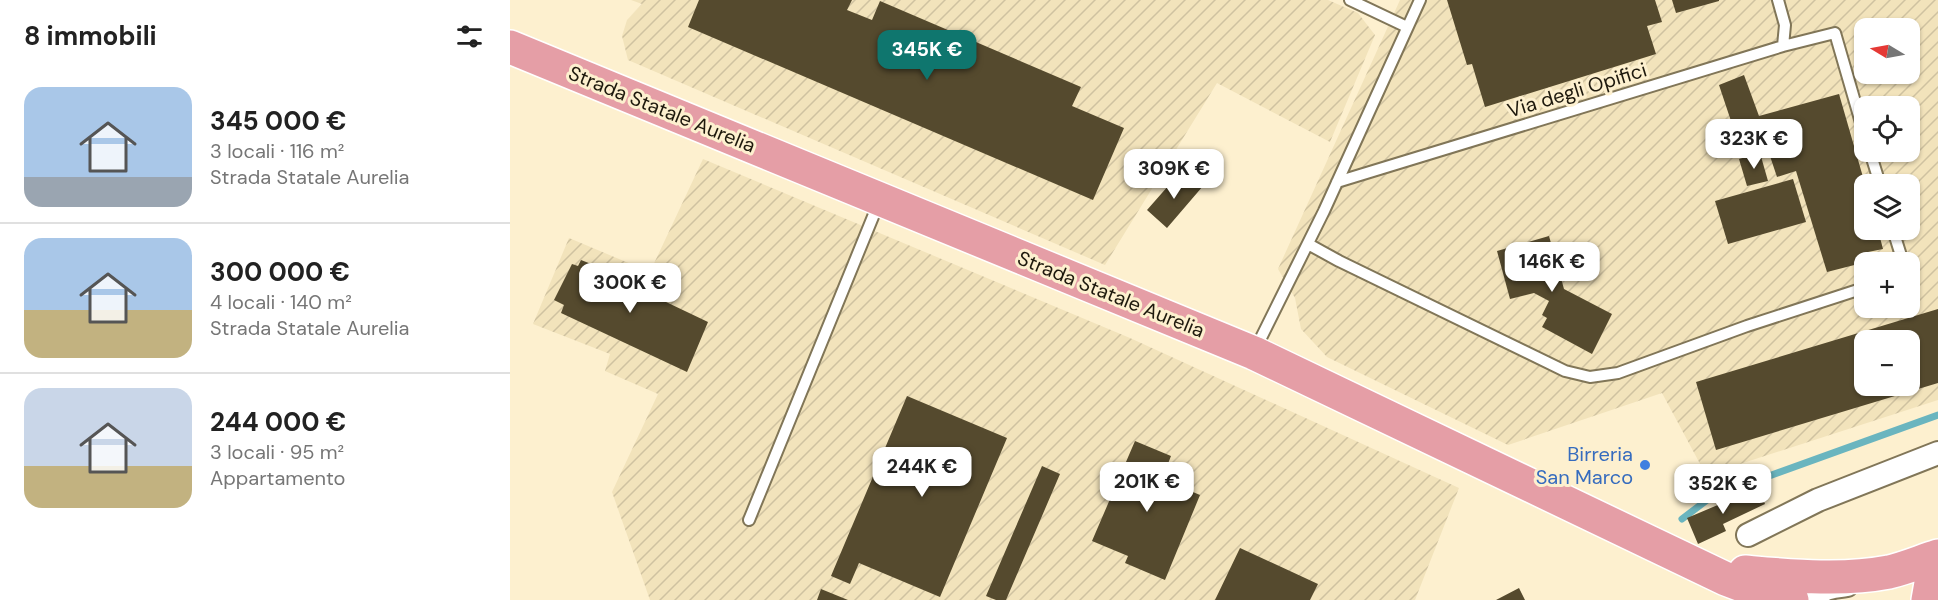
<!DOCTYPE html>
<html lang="it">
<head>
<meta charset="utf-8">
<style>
  body { margin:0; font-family:"DM Sans",sans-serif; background:#f2f2f2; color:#222; height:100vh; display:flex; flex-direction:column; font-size:22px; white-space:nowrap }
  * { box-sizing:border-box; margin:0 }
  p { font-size:20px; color:#767676 }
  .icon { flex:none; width:33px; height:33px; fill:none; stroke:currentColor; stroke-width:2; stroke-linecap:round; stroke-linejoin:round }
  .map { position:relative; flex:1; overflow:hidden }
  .panel { display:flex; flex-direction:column; background:#fff; width:510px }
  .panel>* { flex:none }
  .needle { width:39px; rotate:280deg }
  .fabs { position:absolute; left:1344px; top:18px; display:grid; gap:12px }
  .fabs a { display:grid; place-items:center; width:66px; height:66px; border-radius:12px; background:#fff; box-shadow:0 2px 4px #0004; font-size:30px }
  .price { position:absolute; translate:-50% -51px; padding:0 14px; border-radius:12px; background:#fff; color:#222; font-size:20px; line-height:39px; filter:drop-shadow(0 2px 3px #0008) }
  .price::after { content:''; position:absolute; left:50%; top:36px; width:18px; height:14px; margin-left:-9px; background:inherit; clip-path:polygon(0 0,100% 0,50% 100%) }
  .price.on { background:#0f766e; color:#fff }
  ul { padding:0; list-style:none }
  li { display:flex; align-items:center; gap:18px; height:150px; padding:0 24px }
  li+li { border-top:2px solid #e0e0e0 }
  li span { display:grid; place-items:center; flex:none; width:168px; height:120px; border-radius:18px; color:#555 }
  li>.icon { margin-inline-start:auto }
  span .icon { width:72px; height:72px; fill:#fffc; stroke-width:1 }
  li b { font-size:26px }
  h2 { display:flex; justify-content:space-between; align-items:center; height:72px; padding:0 24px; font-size:26px }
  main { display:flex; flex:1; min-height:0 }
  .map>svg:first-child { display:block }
  .industrial { fill:url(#industrial-furrows); fill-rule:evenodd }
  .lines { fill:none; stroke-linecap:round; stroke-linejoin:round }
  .stream { stroke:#6ab5bf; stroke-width:7 }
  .building { fill:#554a2e; fill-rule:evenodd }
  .service-casing { stroke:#817658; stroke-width:14 }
  .minor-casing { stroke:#817658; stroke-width:26 }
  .primary-casing { stroke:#fff; stroke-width:36 }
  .service { stroke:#fff; stroke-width:10 }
  .minor { stroke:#fff; stroke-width:22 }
  .primary { stroke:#e59ea6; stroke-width:33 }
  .shop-dot { fill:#3f7fe0; stroke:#fdf0cf; stroke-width:2 }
  .labels { text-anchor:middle; stroke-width:6; stroke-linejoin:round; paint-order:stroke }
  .street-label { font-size:20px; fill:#1e190d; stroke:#fdf0cf }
  .shop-label { font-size:20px; fill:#366cbe; stroke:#fdf0cf; text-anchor:end }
</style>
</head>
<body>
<main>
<section class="panel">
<h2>8 immobili<svg class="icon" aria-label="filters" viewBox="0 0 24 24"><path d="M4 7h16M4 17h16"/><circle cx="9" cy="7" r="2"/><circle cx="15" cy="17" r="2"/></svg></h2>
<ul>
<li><span style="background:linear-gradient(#a9c7e8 75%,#9aa5b1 0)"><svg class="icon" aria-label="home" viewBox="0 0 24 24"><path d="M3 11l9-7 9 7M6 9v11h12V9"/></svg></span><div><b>345 000 €</b><p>3 locali · 116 m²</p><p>Strada Statale Aurelia</p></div></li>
<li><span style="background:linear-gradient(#a9c7e8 60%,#c2b280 0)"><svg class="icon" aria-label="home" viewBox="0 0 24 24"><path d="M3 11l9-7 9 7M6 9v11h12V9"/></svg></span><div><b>300 000 €</b><p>4 locali · 140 m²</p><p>Strada Statale Aurelia</p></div></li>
<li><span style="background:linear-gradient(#c9d6e8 65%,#c2b280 0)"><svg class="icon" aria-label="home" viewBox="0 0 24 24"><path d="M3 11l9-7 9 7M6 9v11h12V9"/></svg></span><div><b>244 000 €</b><p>3 locali · 95 m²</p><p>Appartamento</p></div></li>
</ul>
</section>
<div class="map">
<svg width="1428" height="600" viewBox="0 0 1428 600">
  <defs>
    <pattern id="industrial-furrows" width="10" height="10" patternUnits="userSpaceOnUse" patternTransform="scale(1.5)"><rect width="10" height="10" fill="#f2e3bb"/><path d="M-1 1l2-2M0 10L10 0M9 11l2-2" fill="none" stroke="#cfc2a0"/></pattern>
  </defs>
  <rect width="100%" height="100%" fill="#fdf0cf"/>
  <path class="industrial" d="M 121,0 L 818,0 L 848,13 L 865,35 L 820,142 L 707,83 L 595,265 L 118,60 L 112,36 L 117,20 L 132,4 Z
    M 890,0 L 1428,0 L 1428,400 L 1196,475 L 1152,393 L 998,445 L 817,357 L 791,329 L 785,298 L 768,269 ZM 1354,28 L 1400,28 L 1400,74 L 1354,74 ZM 1354,106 L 1400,106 L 1400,152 L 1354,152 ZM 1354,184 L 1400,184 L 1400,230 L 1354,230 ZM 1354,262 L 1400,262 L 1400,308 L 1354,308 ZM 1354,340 L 1400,340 L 1400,386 L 1354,386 Z
    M 193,159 L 620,338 L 949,488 L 905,600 L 140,600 L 102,492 L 148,394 L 95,371 L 100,354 L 23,324 L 59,238 L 140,272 Z"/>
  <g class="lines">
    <path class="stream" d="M 1172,519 L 1201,497 L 1428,415"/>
  </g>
  <path class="building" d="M 189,0 L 342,0 L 337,10 L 362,20 L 370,1 L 571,87 L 562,106 L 614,128 L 583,200 L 178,27 Z
    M 937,0 L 1145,0 L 1152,22 L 1137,26 L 1146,54 L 975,107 L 962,64 L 957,65 Z
    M 1162,0 L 1209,0 L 1209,1 L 1166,13 Z
    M 1234,75 L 1249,116 L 1329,94 L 1355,184 L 1354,230 L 1368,230 L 1373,249 L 1358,252 L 1360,261 L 1317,272 L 1286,171 L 1267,177 L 1257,147 L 1278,141 L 1276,134 L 1215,153 L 1207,128 L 1222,124 L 1209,85 Z
    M 1250,153 L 1258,181 L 1237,186 L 1229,159 Z
    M 682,176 L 693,186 L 657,228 L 637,210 L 666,177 L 674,185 Z
    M 1283,179 L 1296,222 L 1218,244 L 1205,201 Z
    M 1039,236 L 1054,289 L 1102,314 L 1082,354 L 1032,327 L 1037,318 L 1032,315 L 1039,301 L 1024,293 L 1000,299 L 987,251 Z
    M 71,260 L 135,285 L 133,291 L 198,322 L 177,372 L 51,313 L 54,305 L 44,300 L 62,264 L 68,266 Z
    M 1428,309 L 1428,383 L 1206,450 L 1186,382 ZM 1354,340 L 1400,340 L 1400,386 L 1354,386 Z
    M 397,396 L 497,438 L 430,597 L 349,563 L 340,584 L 321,576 Z
    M 625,441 L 661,456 L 652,479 L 690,495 L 655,580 L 615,563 L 618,556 L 582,541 Z
    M 532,466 L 550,474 L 496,600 L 486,600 L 476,596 Z
    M 1248,488 L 1255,504 L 1213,524 L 1216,531 L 1188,544 L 1177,518 Z
    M 730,548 L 808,584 L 800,600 L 705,600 Z
    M 1009,588 L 1015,600 L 986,600 Z
    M 311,589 L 338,600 L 307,600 Z"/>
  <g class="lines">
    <g class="service-casing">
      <path id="service" d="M 840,0 L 897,27
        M 1273,46 L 1325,33 L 1354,133
        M 1360,152 L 1370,184
        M 827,182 L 1273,46 L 1275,25 L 1268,0
        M 1383,230 L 1393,262
        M 798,244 L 829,261 L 1055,371 L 1080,377 L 1108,373 L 1237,326 L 1354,288
        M 745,350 L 814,211 L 910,0
        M 239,520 L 369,202"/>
    </g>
    <g class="minor-casing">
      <path id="minor" d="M 1238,535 L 1308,500 L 1428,453
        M 1305,600 C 1311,586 1323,588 1337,585"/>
    </g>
    <g class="primary-casing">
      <path id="primary" d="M 0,47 L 744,353 L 1216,579 L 1255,594 L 1282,600
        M 1235,572 C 1282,576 1332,581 1379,572 C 1396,568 1412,561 1428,556
        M 1418,600 L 1421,583 L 1428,566"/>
    </g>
    <use href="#service" class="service"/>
    <use href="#minor" class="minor"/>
    <use href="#primary" class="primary"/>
  </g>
  <circle class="shop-dot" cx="1135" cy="465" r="6"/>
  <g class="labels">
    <g class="street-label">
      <text transform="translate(1067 90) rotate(-17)" y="7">Via degli Opifici</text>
      <text transform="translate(152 109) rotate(22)" y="7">Strada Statale Aurelia</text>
      <text transform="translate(601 294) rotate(22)" y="7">Strada Statale Aurelia</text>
    </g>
    <g class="shop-label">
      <text x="1123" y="461">Birreria<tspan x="1123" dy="23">San Marco</tspan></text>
    </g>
  </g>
</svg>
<div class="fabs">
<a><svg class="needle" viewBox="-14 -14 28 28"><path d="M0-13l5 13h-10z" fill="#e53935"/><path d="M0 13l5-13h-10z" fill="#767676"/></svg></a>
<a><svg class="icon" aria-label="locate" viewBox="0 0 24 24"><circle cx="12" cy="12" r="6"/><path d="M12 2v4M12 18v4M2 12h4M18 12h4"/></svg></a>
<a><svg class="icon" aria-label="layers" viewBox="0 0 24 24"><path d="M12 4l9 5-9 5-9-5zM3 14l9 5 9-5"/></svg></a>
<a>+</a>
<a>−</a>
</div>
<b class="price on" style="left:417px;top:81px">345K €</b>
<b class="price" style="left:1244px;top:170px">323K €</b>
<b class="price" style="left:664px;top:200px">309K €</b>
<b class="price" style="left:1042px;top:293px">146K €</b>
<b class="price" style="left:120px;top:314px">300K €</b>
<b class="price" style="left:412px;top:498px">244K €</b>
<b class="price" style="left:637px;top:513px">201K €</b>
<b class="price" style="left:1213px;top:515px">352K €</b>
</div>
</main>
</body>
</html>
